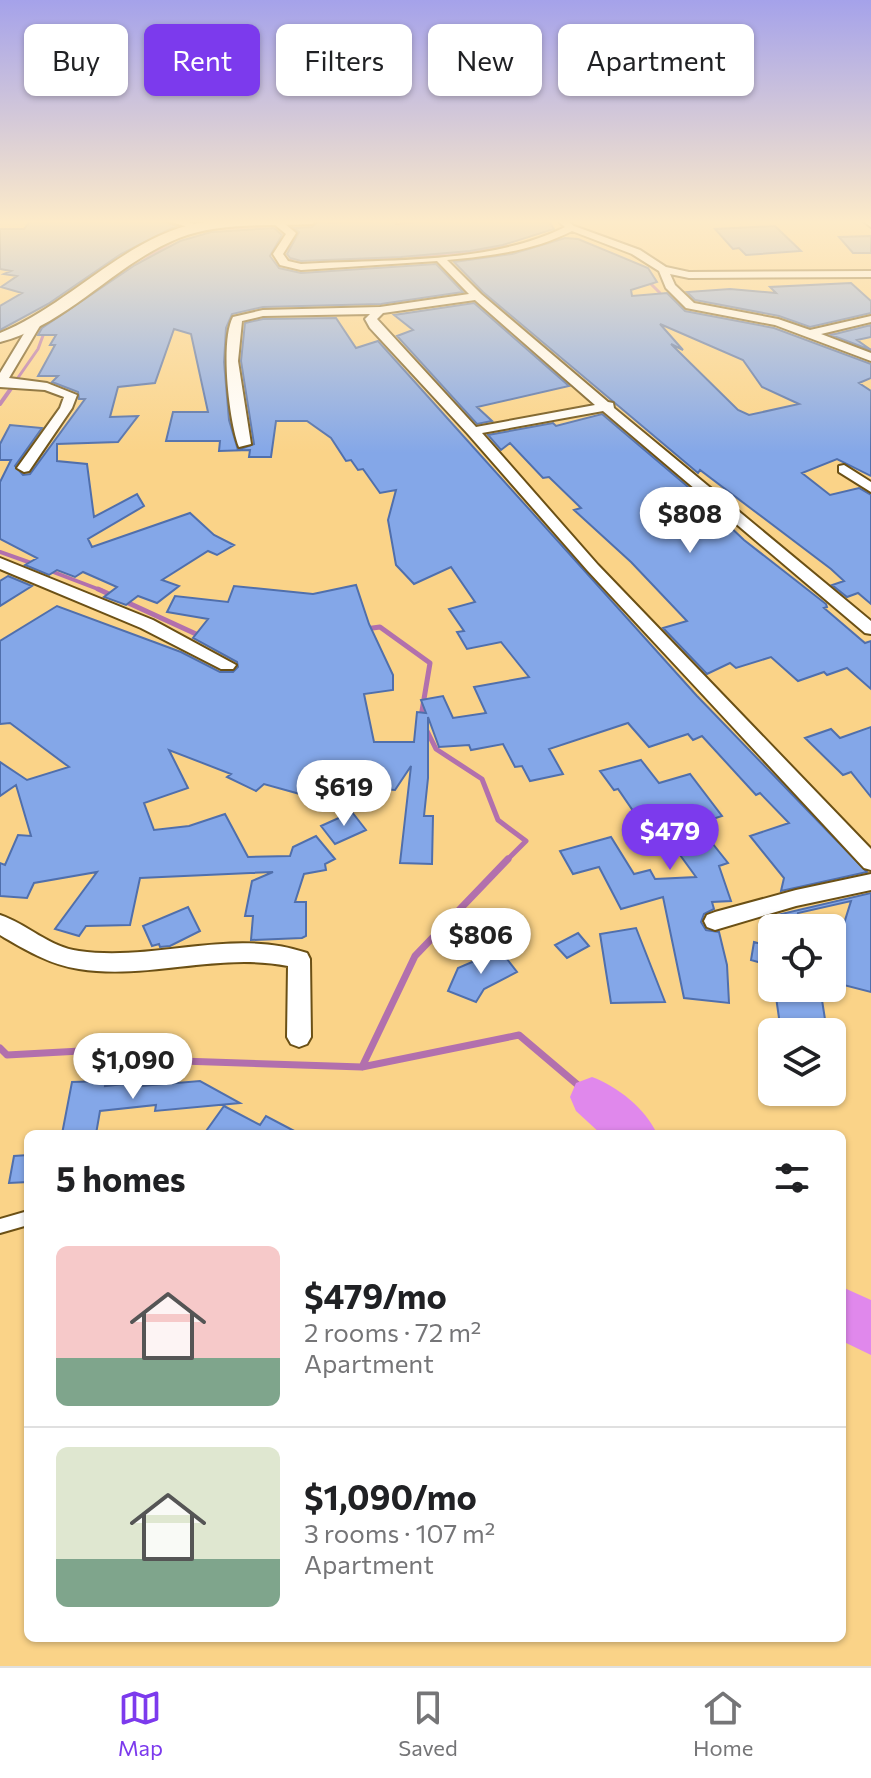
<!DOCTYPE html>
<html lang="en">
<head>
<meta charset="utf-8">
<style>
  body { margin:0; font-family:Commissioner,sans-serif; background:#f2f2f2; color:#202124; height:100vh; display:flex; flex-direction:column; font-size:30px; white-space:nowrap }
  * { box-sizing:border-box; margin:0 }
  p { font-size:26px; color:#757577 }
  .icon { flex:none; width:44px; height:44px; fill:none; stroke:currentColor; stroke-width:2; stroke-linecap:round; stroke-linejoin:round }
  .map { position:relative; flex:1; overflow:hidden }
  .panel { position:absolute; left:24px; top:1130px; width:822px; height:512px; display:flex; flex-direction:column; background:#fff; border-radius:12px; box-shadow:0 2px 6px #0004 }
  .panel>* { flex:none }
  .top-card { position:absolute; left:24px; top:24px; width:824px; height:72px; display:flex; gap:16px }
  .buttons { position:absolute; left:758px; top:914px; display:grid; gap:16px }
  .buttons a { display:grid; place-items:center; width:88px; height:88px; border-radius:12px; background:#fff; box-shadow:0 2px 6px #0004; font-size:40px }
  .price { position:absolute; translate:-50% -68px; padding:0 18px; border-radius:28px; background:#fff; color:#222; font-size:26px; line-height:52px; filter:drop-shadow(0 2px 4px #0008) }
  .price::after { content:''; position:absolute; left:50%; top:48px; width:24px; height:18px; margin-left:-12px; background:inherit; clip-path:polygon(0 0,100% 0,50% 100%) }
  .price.active { background:#7c3aed; color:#fff }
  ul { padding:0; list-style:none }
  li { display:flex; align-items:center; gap:24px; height:200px; padding:0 32px }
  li+li { border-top:2px solid #e0e0e0 }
  li span { display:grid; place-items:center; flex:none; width:224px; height:160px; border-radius:12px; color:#555 }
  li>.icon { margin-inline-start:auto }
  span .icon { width:96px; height:96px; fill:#fffc; stroke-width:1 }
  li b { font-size:34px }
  h2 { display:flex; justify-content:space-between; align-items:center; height:96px; padding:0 32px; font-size:34px }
  .tag { padding:0 28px; border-radius:12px; background:#fff; box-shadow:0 2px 6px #0004; font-size:28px; line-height:72px }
  .tag.active { background:#7c3aed; color:#fff }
  .tabs { display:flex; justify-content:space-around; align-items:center; height:112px; border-top:2px solid #e0e0e0; background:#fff; font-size:22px; color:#757577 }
  .tabs a { display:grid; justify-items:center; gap:4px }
  .tabs .active { color:#7c3aed }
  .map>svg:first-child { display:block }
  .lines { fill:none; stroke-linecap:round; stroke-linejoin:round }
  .stream-far3 { stroke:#b270ad; stroke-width:3 }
  .stream-far2 { stroke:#b270ad; stroke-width:4 }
  .stream-far1 { stroke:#b270ad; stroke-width:5 }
  .stream { stroke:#b270ad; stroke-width:7 }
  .river { fill:#e088ec; fill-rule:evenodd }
  .building { fill:#84a7e8; stroke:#506fac; stroke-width:2; fill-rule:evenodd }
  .service-casing { stroke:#6b5015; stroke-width:4 }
  .minor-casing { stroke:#6b5015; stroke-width:4 }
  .tertiary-casing { stroke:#6b5015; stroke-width:4 }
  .service { fill:#fff; fill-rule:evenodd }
  .minor { fill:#fff; fill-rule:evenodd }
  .tertiary { fill:#fff; fill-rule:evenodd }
</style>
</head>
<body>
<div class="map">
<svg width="871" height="1666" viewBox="0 0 871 1666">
  <rect width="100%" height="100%" fill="#fad388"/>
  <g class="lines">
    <path class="stream-far3" d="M 305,224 L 371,220
      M 290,225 L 296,235 L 292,236 L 288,246 L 292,262 L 298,264
      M 213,229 L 282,225
      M 409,256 L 433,256 L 517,245
      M 333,263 L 394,257
      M 646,279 L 660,293 L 661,301
      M 102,288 L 179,237
      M 824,331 L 871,350
      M 0,342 L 25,334
      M 15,382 L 38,349 L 48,322 L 70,310"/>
    <path class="stream-far2" d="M 0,404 L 17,380
      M 0,552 L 34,564
      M 48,570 L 103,591"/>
    <path class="stream-far1" d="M 98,589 L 196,634 L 204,634
      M 365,629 L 380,627 L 430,663 L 421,717
      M 425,727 L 436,749 L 482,779 L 498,820 L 526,841 L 506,861"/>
    <path class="stream" d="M 0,1048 L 7,1055 L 99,1050 L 181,1061 L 362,1067 L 519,1035 L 592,1097
      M 362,1067 L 415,956 L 508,859"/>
    <path class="river" d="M 592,1077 C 617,1086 646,1109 657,1134 L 601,1134 L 576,1111 L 570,1097 L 576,1083 Z
      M 842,1287 L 871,1300 L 871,1355 L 842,1341 Z"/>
  </g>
  <path class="building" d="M 31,220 L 161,220 L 176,226 L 121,254 L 48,304 L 0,330 L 0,306 L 22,293 L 1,287 L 17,276 L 4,274 L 11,271 L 0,269 L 0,229 L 24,229 Z
    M 321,220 L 328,220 L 328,223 L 394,220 L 396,224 L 442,220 L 548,220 L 554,229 L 503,245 L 470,251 L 401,257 L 301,261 L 290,258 L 287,254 L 299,232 L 294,228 L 312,227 Z
    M 775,226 L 801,251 L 746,255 L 739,248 L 733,249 L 715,229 Z
    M 274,228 L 282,235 L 270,256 L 279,268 L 301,273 L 436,264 L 463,292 L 381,304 L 263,307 L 232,314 L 226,328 L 224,362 L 229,420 L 238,450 L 254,444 L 241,361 L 245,323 L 263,319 L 336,318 L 356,348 L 378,341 L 697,696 L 867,872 L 781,891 L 784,878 L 750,836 L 789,823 L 760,793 L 756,795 L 702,736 L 693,740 L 688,734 L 649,747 L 628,723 L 549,749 L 563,774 L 530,781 L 522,766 L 515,767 L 503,744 L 471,750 L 469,745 L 439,747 L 428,717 L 428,778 L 424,816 L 433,816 L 432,864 L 400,863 L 411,766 L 395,790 L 315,784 L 309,791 L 304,789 L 300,794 L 264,784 L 256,791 L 227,777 L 231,774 L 169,750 L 188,788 L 144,803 L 154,830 L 189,826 L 225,814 L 248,857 L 290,856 L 293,847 L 316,836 L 335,859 L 325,864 L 326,870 L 304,874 L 295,902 L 306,902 L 306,936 L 302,938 L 251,940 L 253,916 L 245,916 L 252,881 L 273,872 L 140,878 L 130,925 L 86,926 L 79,936 L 55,929 L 97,872 L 34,883 L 27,898 L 0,896 L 0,863 L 5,865 L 18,835 L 31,836 L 16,785 L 0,796 L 0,762 L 27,780 L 69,767 L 10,723 L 0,724 L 0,641 L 57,606 L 181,652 L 220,672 L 233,672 L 238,667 L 237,662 L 193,638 L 208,619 L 167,612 L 175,596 L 228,602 L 234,586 L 313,594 L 356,585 L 369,624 L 393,675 L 393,690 L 364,694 L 374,742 L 414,742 L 417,712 L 426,713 L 421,700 L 443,696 L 453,718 L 486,713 L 474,687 L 529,677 L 501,642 L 467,649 L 457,632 L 464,631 L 449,609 L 475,602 L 451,567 L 414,584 L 396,565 L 388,520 L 396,490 L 380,493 L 363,469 L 358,470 L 351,460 L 346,461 L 331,438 L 307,421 L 276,421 L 271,457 L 249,457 L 250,450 L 219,451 L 220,441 L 166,441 L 173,412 L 208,412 L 191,334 L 174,329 L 155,383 L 118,387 L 110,417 L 138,416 L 118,442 L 57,444 L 57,461 L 87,464 L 94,517 L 137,494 L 144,506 L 88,539 L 92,547 L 190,513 L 214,535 L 234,545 L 217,555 L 208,551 L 162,580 L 179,586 L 157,603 L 138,596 L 126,605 L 104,597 L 117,587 L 83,572 L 75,577 L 57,570 L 49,575 L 25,565 L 37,558 L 0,539 L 0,482 L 11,460 L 0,460 L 0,444 L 10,425 L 42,428 L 15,466 L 23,475 L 30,474 L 85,399 L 79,399 L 78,392 L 52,382 L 58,376 L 38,376 L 55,345 L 50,345 L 56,335 L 38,335 L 42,328 L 135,265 L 180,241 L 211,232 Z
    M 871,236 L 871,253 L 853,253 L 839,237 Z
    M 565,238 L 578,239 L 648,268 L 657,282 L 631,290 L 632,296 L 667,293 L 685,311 L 774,328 L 871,364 L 871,378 L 859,383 L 871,391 L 871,476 L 837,459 L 802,473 L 830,495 L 859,488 L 871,495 L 871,604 L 858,593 L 847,597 L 832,585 L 844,581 L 831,569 L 700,470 L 698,473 L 483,292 L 454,262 L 512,254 ZM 660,324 L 743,360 L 762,387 L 799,404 L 749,415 L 738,410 L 671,344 L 683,350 Z
    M 851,283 L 871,301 L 871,313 L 810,327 L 779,316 L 695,300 L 687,292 L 730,289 L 776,293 L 770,287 Z
    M 474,303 L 569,386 L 477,407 L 492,421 L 477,424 L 397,336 L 413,330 L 394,315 Z
    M 871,325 L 871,337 L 857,340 L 871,350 L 831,335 Z
    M 602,414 L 687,486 L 744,540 L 826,604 L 827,607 L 824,608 L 865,643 L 871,641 L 871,689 L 847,668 L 827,675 L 824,672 L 798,681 L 771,657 L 736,668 L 730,663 L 707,674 L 663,628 L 687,621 L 631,562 L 574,510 L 581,508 L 549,477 L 543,478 L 510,443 L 501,450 L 488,435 L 553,423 L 556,426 Z
    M 8,576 L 32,586 L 0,606 L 0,581 Z
    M 871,727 L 871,797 L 851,772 L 843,775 L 805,738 L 831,729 L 840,738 Z
    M 641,760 L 659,783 L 690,774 L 722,816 L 697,824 L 728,863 L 719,866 L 731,901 L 712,902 L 714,909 L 704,914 L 701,922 L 706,930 L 719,932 L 727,965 L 729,1003 L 684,998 L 663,897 L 621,909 L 599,867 L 573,874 L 560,851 L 611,837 L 634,874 L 650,870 L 655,879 L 696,877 L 664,833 L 651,837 L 618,789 L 614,790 L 600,771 Z
    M 352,812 L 366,830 L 335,844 L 321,826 Z
    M 871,893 L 871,992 L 832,982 L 832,962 L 851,901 L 798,913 L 796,928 L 775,928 L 777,915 Z
    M 188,907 L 200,931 L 170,946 L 160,947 L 159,944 L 152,946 L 143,926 Z
    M 636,928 L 665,1002 L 611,1003 L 600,934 Z
    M 578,933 L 589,946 L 567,958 L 555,945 Z
    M 754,942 L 772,947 L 772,966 L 751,960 Z
    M 500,950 L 517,972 L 484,989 L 476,1002 L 448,991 L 458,968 Z
    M 776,997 L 822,1000 L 827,1032 L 781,1032 Z
    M 106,1081 L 105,1086 L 143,1082 L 142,1086 L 200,1081 L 240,1103 L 155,1111 L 156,1105 L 100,1111 L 96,1134 L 62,1134 L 72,1082 Z
    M 224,1106 L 260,1125 L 266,1116 L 300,1134 L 204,1134 Z
    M 28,1155 L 28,1182 L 9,1183 L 14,1156 Z"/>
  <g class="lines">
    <g class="service-casing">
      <path id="service" d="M 28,1211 L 28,1225 L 0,1233 L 0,1219 Z"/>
    </g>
    <g class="minor-casing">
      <path id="minor" d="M 164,220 L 181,220 L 204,227 L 199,230 Z
        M 274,220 L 280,220 L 296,233 L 283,254 L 288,261 L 301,264 C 383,259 490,265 565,227 L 557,220 L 567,220 L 574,226 L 640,250 L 666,267 L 689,272 L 871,271 L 871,277 L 689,278 L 670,274 L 675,285 L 694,303 L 778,319 L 810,330 L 871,316 L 871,322 L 821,334 L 871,353 L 871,361 L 775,325 L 686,308 L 666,288 L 659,271 L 632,254 L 572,231 C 533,251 490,256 447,260 L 481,294 L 608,402 L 613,403 L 614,408 L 643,432 L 871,621 L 871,634 L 865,633 L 603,411 L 482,433 L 598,565 L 871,849 L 871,870 L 864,868 L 588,571 L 468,434 L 370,328 L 365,319 L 370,314 L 263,316 L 242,321 L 238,361 L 251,444 L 239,447 C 229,421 220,341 233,317 L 263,310 L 380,307 L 469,294 L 437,261 L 301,270 L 280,265 L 273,254 L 286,234 L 274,224 ZM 475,300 L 595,405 L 476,427 L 377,319 L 383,313 Z
        M 862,220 L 871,220 L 871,227 Z
        M 31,322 L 41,324 L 9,378 L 47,383 L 77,395 L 72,408 L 29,471 L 24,472 L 17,468 L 60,408 L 64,397 L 45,390 L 0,387 L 0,373 Z
        M 844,465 L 871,482 L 871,492 L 839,472 L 839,466 Z
        M 0,558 L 153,620 L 236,665 L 233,669 L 221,669 L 141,628 L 0,569 Z
        M 871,874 L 871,890 L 796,906 L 715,930 L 707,927 L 704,921 L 707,915 L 715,912 L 796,890 Z
        M 0,915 C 27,924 49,947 79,951 C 155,962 232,927 307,953 L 310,959 L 311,1037 L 307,1044 L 299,1047 L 291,1044 L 287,1037 L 288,966 C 218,952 149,980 79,969 C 50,965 24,949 0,935 Z"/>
    </g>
    <g class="tertiary-casing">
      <path id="tertiary" d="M 254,220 L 318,220 L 312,224 C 269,226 219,222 179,238 C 114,264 69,324 0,342 L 0,333 C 68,306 127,236 199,223 C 216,220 236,221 254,220 Z"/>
    </g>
    <use href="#service" class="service"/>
    <use href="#minor" class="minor"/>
    <use href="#tertiary" class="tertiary"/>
  </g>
  <linearGradient id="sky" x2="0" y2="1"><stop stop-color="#a5a2ea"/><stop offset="0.49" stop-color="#fdebc9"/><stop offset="1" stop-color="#fdebc9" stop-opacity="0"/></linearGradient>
  <rect width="871" height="453" fill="url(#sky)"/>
</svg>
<div class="buttons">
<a><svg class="icon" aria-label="locate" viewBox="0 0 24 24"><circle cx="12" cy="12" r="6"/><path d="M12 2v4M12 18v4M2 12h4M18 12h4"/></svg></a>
<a><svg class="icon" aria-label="layers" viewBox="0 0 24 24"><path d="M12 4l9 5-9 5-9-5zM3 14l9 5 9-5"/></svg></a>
</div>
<b class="price" style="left:690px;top:555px">$808</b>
<b class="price" style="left:344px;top:828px">$619</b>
<b class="price active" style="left:670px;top:872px">$479</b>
<b class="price" style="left:481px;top:976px">$806</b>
<b class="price" style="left:133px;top:1101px">$1,090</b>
<div class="top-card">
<a class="tag">Buy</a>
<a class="tag active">Rent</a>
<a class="tag">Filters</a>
<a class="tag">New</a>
<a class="tag">Apartment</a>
</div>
<section class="panel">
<h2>5 homes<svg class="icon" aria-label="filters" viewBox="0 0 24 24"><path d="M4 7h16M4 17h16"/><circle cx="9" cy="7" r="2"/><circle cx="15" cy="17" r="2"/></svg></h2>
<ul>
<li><span style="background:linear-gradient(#f6c9c9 70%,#7fa58c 0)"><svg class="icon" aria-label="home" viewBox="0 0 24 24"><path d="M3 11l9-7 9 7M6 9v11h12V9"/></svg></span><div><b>$479/mo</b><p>2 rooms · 72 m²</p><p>Apartment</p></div></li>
<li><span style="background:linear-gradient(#dfe7d0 70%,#7fa58c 0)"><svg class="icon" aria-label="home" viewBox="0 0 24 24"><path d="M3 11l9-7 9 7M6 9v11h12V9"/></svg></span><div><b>$1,090/mo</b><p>3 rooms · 107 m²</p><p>Apartment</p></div></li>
</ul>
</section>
</div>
<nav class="tabs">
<a class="active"><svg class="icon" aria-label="map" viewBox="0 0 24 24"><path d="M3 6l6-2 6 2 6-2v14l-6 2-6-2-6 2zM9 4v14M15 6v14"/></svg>Map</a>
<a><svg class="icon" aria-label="saved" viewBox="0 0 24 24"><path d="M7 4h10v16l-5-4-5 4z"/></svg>Saved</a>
<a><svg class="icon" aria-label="home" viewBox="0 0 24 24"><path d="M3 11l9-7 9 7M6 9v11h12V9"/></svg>Home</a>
</nav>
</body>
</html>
